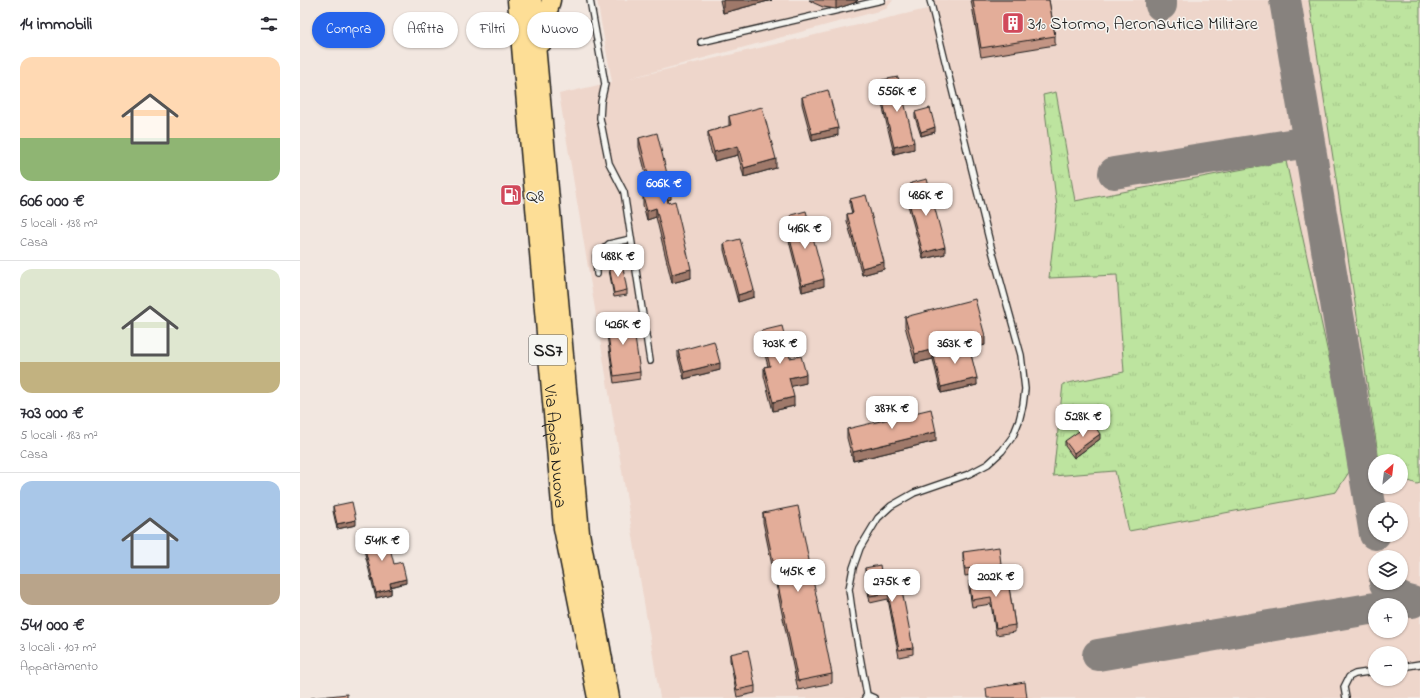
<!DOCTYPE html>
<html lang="it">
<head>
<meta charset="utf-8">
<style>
  body { margin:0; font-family:"Indie Flower",sans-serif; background:#f2f2f3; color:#2b2b33; height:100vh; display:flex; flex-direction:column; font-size:15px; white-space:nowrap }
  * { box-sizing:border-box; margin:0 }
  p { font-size:13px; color:#7c7c81 }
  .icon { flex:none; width:22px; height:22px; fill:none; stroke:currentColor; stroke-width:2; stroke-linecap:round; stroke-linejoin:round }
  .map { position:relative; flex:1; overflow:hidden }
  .panel { display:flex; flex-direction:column; background:#fff; width:300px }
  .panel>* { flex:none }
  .guide { position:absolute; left:12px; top:12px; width:380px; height:36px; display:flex; gap:8px }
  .needle { width:26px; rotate:28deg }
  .controls { position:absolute; left:1068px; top:454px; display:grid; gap:8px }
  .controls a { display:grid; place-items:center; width:40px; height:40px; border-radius:50%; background:#fff; box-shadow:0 1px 3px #0004; font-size:20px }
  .price { position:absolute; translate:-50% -34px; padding:0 9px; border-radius:8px; background:#fff; color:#222; font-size:13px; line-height:26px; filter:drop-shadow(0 1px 2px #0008) }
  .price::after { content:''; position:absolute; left:50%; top:24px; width:12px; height:9px; margin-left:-6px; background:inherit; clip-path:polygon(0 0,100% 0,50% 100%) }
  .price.on { background:#2563eb; color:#fff }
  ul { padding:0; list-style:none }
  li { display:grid; align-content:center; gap:8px; height:212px; padding:0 20px }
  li+li { border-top:1px solid #e1e1e2 }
  li span { display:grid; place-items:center; height:124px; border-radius:12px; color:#555 }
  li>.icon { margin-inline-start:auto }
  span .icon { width:72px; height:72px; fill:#fffc; stroke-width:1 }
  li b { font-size:17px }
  h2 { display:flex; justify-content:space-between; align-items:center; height:48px; padding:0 20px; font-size:17px }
  .pill { padding:0 14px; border-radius:18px; background:#fff; box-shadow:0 1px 3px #0004; font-size:14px; line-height:36px }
  .pill.on { background:#2563eb; color:#fff }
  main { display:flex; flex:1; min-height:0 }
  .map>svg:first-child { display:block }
  .built { fill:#eed6cb; fill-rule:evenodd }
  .grass { fill:url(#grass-tufts); stroke:#6c805e }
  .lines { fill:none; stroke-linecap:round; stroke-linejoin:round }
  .taxiway { stroke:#87827e; stroke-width:32 }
  .service-casing { stroke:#1c1c1c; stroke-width:8 }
  .primary-casing { stroke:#1c1c1c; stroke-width:21 }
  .service { stroke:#f6f6f2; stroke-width:5.5 }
  .primary { stroke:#fdde96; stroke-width:18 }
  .wall { fill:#c39584; stroke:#1c1c1c }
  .shaded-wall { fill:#9f796b; stroke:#1c1c1c }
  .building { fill:#e3ad99; stroke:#1c1c1c }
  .labels { text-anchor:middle; stroke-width:3; stroke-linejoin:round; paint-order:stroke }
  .shield { fill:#f6f6f2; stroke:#5d5d5c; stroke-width:1 }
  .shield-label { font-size:17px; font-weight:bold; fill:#1c1c1c }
  .poi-label { font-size:18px; fill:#1c1c1c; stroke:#f6f6f2; text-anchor:start }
  .street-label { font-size:18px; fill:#1c1c1c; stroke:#f6f6f2 }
</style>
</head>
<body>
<main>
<section class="panel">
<h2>14 immobili<svg class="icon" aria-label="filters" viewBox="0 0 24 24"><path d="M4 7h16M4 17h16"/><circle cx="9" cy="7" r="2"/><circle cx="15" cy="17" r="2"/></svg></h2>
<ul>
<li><span style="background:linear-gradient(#ffd9b3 65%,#8fb573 0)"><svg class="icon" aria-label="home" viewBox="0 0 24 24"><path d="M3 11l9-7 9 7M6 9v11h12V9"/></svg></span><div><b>606 000 €</b><p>5 locali · 138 m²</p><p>Casa</p></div></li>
<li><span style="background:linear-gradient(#dfe7d0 75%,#c2b280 0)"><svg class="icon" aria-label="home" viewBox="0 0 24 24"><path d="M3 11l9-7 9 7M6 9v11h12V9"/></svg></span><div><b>703 000 €</b><p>5 locali · 183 m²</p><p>Casa</p></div></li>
<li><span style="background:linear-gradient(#a9c7e8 75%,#b9a48a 0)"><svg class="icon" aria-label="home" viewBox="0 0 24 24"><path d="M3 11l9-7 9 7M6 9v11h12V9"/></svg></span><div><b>541 000 €</b><p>3 locali · 107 m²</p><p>Appartamento</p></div></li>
</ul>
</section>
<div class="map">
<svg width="1120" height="698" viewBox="0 0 1120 698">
  <defs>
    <pattern id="grass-tufts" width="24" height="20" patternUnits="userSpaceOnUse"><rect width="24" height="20" fill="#bde49f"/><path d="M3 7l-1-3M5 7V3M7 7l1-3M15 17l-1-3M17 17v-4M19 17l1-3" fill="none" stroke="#a2c388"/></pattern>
  </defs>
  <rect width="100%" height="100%" fill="#f2e7e0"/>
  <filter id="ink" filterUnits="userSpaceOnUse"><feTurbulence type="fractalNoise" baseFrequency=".025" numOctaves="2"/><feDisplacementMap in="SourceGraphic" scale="8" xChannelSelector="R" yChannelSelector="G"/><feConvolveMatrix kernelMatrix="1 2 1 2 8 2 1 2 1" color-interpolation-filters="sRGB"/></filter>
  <g filter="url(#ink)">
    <path class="built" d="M 297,0 L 593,0 L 586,9 L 330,78 L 631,8 L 631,0 L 1120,0 L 1120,698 L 360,698 L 259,94 L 312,82 ZM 1075,461 L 1101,461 L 1101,487 L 1075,487 ZM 1075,509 L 1101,509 L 1101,535 L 1075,535 ZM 1075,557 L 1101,557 L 1101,583 L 1075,583 ZM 1075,605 L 1101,605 L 1101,631 L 1075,631 ZM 1075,653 L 1101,653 L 1101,679 L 1075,679 Z"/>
    <path class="grass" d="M 1009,0 L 1120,0 L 1120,483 L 1117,484 L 1101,478 L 1101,461 L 1079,461 Z
      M 756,92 L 775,201 L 986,161 L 1047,440 L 1051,469 L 1036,492 L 829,531 L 815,471 L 753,476 L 763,384 L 824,372 L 817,275 L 749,278 L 757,207 L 743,95 Z"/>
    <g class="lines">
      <path class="taxiway" d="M 861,0 L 861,5
        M 985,0 L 1075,534
        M 814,173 L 1002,143 L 1010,151
        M 1085,583 C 1090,595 1101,599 1112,602
        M 798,655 L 1075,608"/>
      <g class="service-casing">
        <path id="service" d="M 290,0 L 305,84 L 301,102 L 300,118 L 309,163 L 324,192 L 350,361
          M 401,42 L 582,0
          M 297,274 L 296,256 L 309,244 L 331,239
          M 1101,667 L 1120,664
          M 567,695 L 574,698
          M 565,698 L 567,695 L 553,618 L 549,589 L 553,568 L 560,548 L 578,518 L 591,506 L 614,493 L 669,474 L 688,464 L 702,451 L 713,436 L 719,421 L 723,405 L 725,389 L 721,355 L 690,243 L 630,0
          M 1046,698 L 1044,687 L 1049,677 L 1055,674 L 1075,671"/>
      </g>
      <g class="primary-casing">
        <g id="primary">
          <path id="s1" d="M 217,0 L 263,528 L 297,698"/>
          <path d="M 232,0 L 280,533 L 310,698"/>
          <path d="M 243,42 L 245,23 L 251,0"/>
        </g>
      </g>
      <use href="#service" class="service"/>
      <use href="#primary" class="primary"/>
    </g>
    <path class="wall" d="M 420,0 L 472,0 L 423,13 Z
      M 509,0 L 558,0 L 554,3 L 536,9 L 523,7 L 514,3 Z
      M 671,0 L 749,0 L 755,36 L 755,45 L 681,57 Z
      M 582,80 L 614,149 L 594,154 L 581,100 L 581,94 L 584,93 L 582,87 Z
      M 502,97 L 538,135 L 512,141 L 502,104 Z
      M 615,112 L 635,132 L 621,136 L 615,117 Z
      M 429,116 L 476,168 L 444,177 L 438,155 L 414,161 L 408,141 L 408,132 L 429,126 Z
      M 339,138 L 371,199 L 368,200 L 391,278 L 372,283 L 356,217 L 347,220 L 343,205 L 343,196 L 351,194 L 339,147 Z
      M 611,183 L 645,254 L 623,259 L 608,205 L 608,199 L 613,197 L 611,190 Z
      M 550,199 L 584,269 L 562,275 L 547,221 L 547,214 L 552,213 L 550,206 Z
      M 491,215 L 524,286 L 502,292 L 488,237 L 488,231 L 492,229 L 491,222 Z
      M 424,243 L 454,297 L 438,302 L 424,250 Z
      M 309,266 L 327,290 L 327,295 L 314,297 L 309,270 Z
      M 605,317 L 685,345 L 670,349 L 677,385 L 641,393 L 633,359 L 615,363 L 605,326 Z
      M 306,321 L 340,372 L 340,379 L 314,383 L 306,328 Z
      M 461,331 L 490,358 L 506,383 L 491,386 L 494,406 L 473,411 L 464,376 L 464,367 L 468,366 L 461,340 Z
      M 378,351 L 420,370 L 384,379 L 378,357 Z
      M 547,429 L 636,441 L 553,461 L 547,438 Z
      M 800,439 L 774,458 L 765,446 L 765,441 Z
      M 33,506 L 56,525 L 37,529 L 33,511 Z
      M 463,513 L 532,674 L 532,683 L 498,690 L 463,522 Z
      M 62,537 L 94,564 L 106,583 L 91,587 L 91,594 L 76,598 L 62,542 Z
      M 663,552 L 701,564 L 701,571 L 665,576 L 663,559 Z
      M 565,568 L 582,578 L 613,648 L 613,654 L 599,657 L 588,599 L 570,603 L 565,575 Z
      M 707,575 L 715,625 L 715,632 L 696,635 L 691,604 L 672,607 L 669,588 L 669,581 Z
      M 430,654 L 455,686 L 455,693 L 437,697 L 430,660 Z"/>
    <path class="shaded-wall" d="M 423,0 L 472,0 L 423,13 Z
      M 536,0 L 558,0 L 554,3 L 536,9 Z
      M 635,127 L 635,132 L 621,136 L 621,132 Z
      M 538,128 L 538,135 L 512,141 L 512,134 Z
      M 614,142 L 614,149 L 594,154 L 594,147 Z
      M 438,146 L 438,155 L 414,161 L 414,152 Z
      M 476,159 L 476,168 L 444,177 L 444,168 Z
      M 371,190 L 371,199 L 366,200 L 366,191 Z
      M 356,208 L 356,217 L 347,220 L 347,211 Z
      M 645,247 L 645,254 L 623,259 L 623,253 Z
      M 584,262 L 584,269 L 562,275 L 562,268 Z
      M 391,269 L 391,278 L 372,283 L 372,274 Z
      M 524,279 L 524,286 L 502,292 L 502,285 Z
      M 454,290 L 454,297 L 438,302 L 438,295 Z
      M 685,336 L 685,345 L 634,358 L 633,352 L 633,359 L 615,363 L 615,354 Z
      M 420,363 L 420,370 L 384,379 L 384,372 Z
      M 506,374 L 506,383 L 489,387 L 489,378 Z
      M 677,378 L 677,385 L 641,393 L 641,387 Z
      M 494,397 L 494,406 L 473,411 L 473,402 Z
      M 636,432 L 636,441 L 553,461 L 553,452 Z
      M 800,434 L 800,439 L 774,458 L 774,453 Z
      M 56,520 L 56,525 L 37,529 L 37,524 Z
      M 106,579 L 106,583 L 90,587 L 90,583 Z
      M 91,589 L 91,594 L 76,598 L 76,593 Z"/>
    <path class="building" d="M 673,0 L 749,0 L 755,36 L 681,48 Z
      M 598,77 L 614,142 L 594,147 L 581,94 L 585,93 L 582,80 Z
      M 528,90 L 538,128 L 512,134 L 502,97 Z
      M 462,107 L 476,159 L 444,168 L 438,146 L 414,152 L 408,132 L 431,125 L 429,116 Z
      M 630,108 L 635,127 L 621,132 L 615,112 Z
      M 357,133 L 371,190 L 366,191 L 368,203 L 375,201 L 391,269 L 372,274 L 356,208 L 347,211 L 343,196 L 353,194 L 339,138 Z
      M 627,179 L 645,247 L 623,253 L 608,199 L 614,197 L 611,183 Z
      M 566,195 L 584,262 L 562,268 L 547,214 L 553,213 L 550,199 Z
      M 506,211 L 524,279 L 502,285 L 488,231 L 494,229 L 491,215 Z
      M 440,239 L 454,290 L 438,295 L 424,243 Z
      M 322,263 L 327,290 L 314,293 L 309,266 Z
      M 675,299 L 685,336 L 615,354 L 605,317 Z
      M 332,317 L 340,372 L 314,376 L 306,321 Z
      M 482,326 L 490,358 L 501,356 L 506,374 L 489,378 L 494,397 L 473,402 L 464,367 L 470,366 L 461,331 Z
      M 414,341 L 420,363 L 384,372 L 378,351 Z
      M 668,343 L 677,378 L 641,387 L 633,352 Z
      M 631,409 L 636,432 L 553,452 L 547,429 Z
      M 792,422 L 800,434 L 774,453 L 765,441 Z
      M 52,502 L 56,520 L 37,524 L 33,506 Z
      M 498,506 L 532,674 L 498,681 L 463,513 Z
      M 86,532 L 94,564 L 102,562 L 106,579 L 90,583 L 91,589 L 76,593 L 62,537 Z
      M 699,547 L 701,564 L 665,569 L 663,552 Z
      M 580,565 L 582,578 L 599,575 L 613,648 L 599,650 L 588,593 L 570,596 L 565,568 Z
      M 707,575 L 715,625 L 696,628 L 691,597 L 672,600 L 669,581 Z
      M 448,650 L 455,686 L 437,690 L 430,654 Z
      M 725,682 L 727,698 L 687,698 L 686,688 Z
      M 47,694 L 47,698 L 11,698 Z"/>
  </g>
  <defs>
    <g id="building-square" transform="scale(1.15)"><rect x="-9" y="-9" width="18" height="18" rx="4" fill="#d1495b" stroke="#f6f6f2"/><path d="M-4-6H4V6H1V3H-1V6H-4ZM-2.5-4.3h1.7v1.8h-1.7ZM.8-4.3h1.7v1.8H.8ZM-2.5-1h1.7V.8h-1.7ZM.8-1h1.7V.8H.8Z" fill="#fff"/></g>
    <g id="fuel-square" transform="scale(1.15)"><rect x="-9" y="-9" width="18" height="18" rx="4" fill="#d1495b" stroke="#f6f6f2"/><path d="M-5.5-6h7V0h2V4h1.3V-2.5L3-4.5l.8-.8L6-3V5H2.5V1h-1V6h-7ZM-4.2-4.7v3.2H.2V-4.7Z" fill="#fff"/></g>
  </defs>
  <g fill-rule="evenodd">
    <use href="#building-square" x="713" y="23"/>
    <use href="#fuel-square" x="211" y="195"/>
  </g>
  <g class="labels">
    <rect class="shield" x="229" y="335" width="38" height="30" rx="3"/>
    <g class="shield-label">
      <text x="248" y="356">SS7</text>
    </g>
    <g class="poi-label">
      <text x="728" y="29">31º Stormo, Aeronautica Militare</text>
      <text x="226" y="201">Q8</text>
    </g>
    <g class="street-label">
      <text dy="6" stroke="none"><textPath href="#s1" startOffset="448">Via Appia Nuova</textPath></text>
    </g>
  </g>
</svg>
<div class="controls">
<a><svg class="needle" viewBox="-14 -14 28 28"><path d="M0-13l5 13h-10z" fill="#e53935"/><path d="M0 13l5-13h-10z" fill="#7c7c81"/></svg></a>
<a><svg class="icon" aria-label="locate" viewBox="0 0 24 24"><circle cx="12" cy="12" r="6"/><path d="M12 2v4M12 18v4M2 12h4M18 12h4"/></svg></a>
<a><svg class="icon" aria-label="layers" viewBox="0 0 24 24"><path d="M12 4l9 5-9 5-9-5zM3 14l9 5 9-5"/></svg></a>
<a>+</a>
<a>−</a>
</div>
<b class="price" style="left:597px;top:113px">556K €</b>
<b class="price on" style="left:364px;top:205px">606K €</b>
<b class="price" style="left:626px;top:217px">486K €</b>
<b class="price" style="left:505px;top:250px">416K €</b>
<b class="price" style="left:318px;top:278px">488K €</b>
<b class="price" style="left:323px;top:346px">426K €</b>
<b class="price" style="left:480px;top:365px">703K €</b>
<b class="price" style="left:655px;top:365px">363K €</b>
<b class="price" style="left:592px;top:430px">387K €</b>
<b class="price" style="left:783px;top:438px">528K €</b>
<b class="price" style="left:82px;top:562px">541K €</b>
<b class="price" style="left:498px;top:593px">415K €</b>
<b class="price" style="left:696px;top:598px">202K €</b>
<b class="price" style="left:592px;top:603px">275K €</b>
<div class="guide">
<a class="pill on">Compra</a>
<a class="pill">Affitta</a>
<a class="pill">Filtri</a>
<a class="pill">Nuovo</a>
</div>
</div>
</main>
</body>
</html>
